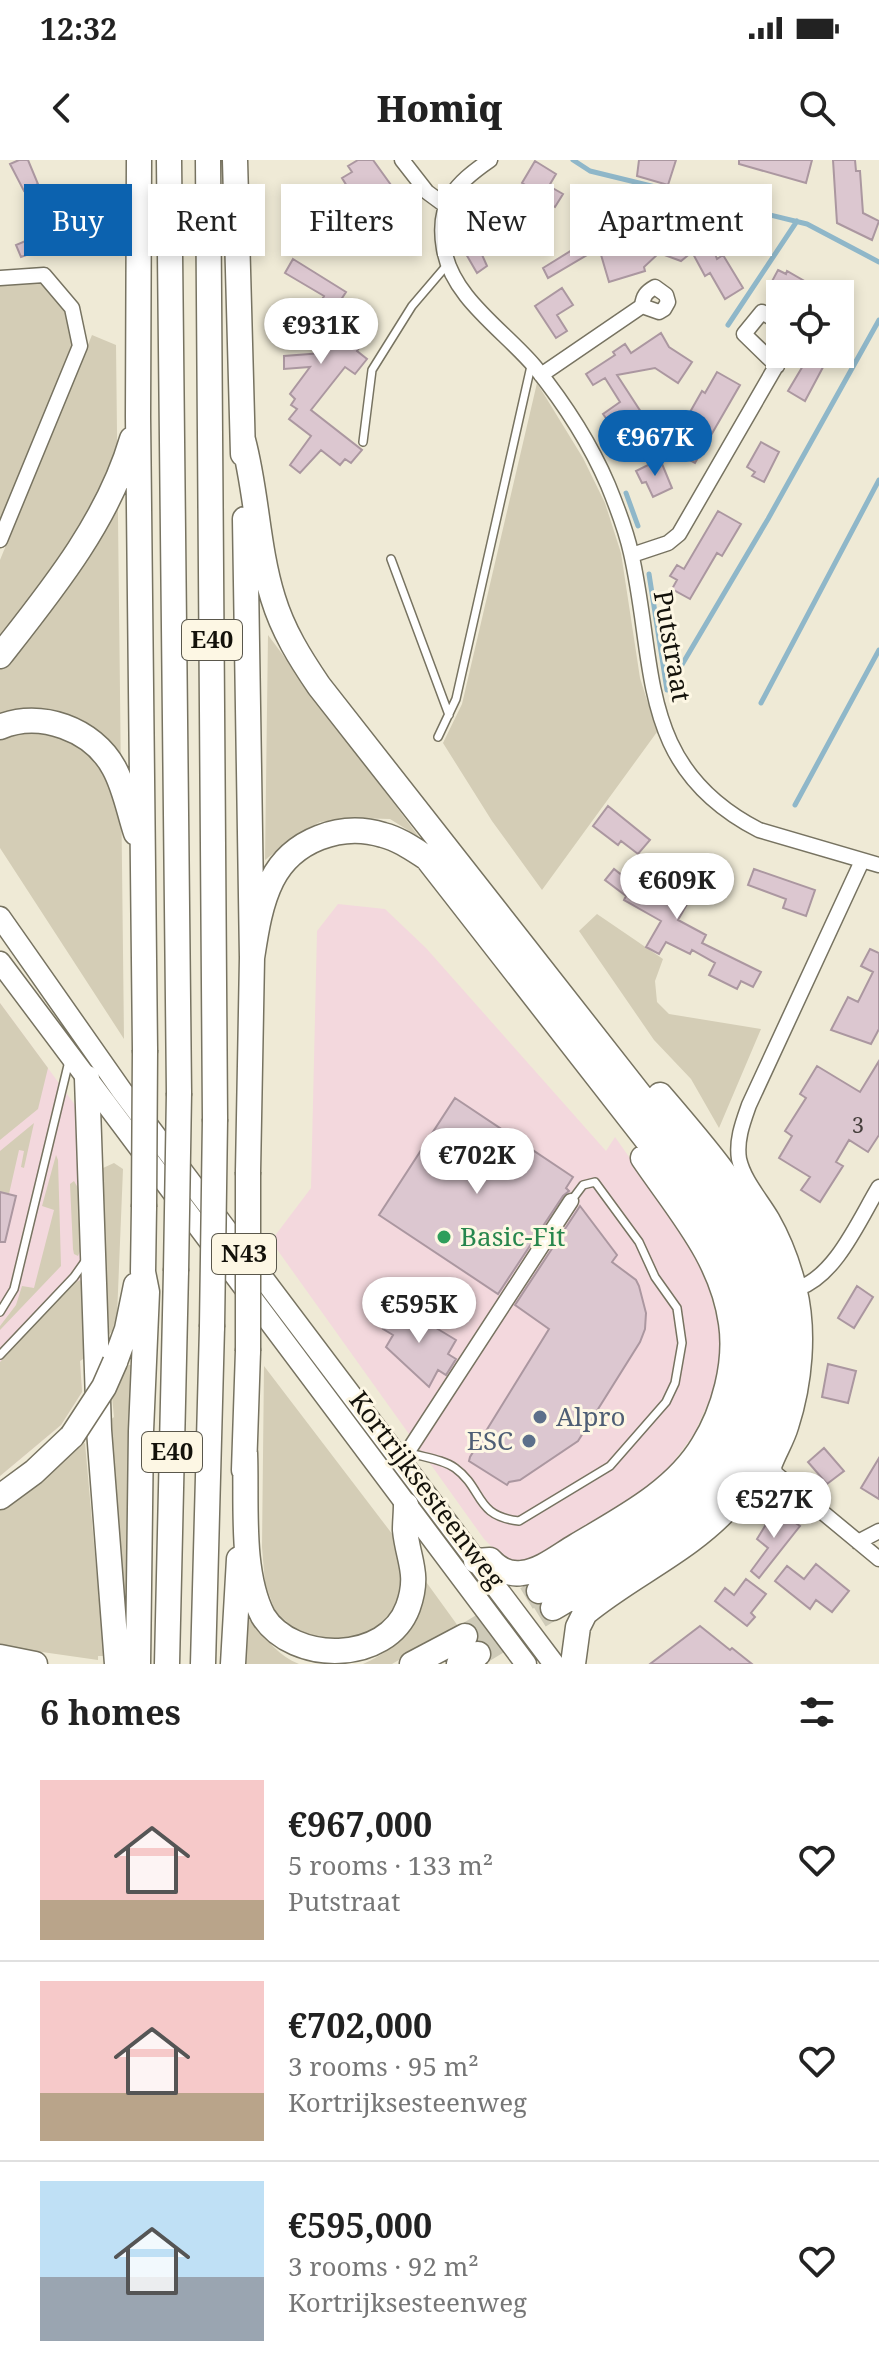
<!DOCTYPE html>
<html lang="en">
<head>
<meta charset="utf-8">
<style>
  body { margin:0; font-family:"Noto Serif",serif; background:#f6f6f6; color:#222; height:100vh; display:flex; flex-direction:column; font-size:30px; white-space:nowrap }
  * { box-sizing:border-box; margin:0 }
  p { font-size:26px; color:#767676 }
  .icon { flex:none; width:44px; height:44px; fill:none; stroke:currentColor; stroke-width:2; stroke-linecap:round; stroke-linejoin:round }
  .map { position:relative; height:1504px; overflow:hidden }
  .drawer { display:flex; flex-direction:column; background:#fff; flex:1 }
  .drawer>* { flex:none }
  .top-card { position:absolute; left:24px; top:24px; width:832px; height:72px; display:flex; gap:16px }
  .controls { position:absolute; left:766px; top:120px; display:grid; gap:16px }
  .controls a { display:grid; place-items:center; width:88px; height:88px; border-radius:0px; background:#fff; box-shadow:0 4px 12px #0003; font-size:40px }
  .price { position:absolute; translate:-50% -68px; padding:0 18px; border-radius:28px; background:#fff; color:#222; font-size:26px; line-height:52px; filter:drop-shadow(0 2px 4px #0008) }
  .price::after { content:''; position:absolute; left:50%; top:48px; width:24px; height:18px; margin-left:-12px; background:inherit; clip-path:polygon(0 0,100% 0,50% 100%) }
  .price.on { background:#0c62af; color:#fff }
  ul { padding:0; list-style:none }
  li { display:flex; align-items:center; gap:24px; height:200px; padding:0 40px }
  li+li { border-top:2px solid #e0e0e0 }
  li span { display:grid; place-items:center; flex:none; width:224px; height:160px; border-radius:0px; color:#555 }
  li>.icon { margin-inline-start:auto }
  span .icon { width:96px; height:96px; fill:#fffc; stroke-width:1 }
  li b { font-size:34px }
  h2 { display:flex; justify-content:space-between; align-items:center; height:96px; padding:0 40px; font-size:34px }
  .pill { padding:0 28px; border-radius:0px; background:#fff; box-shadow:0 4px 12px #0003; font-size:28px; line-height:72px }
  .pill.on { background:#0c62af; color:#fff }
  .status { display:flex; justify-content:space-between; align-items:center; height:56px; padding:0 40px; background:#fff; direction:ltr }
  .status svg { height:22px; fill:currentColor }
  header { display:flex; justify-content:space-between; align-items:center; height:104px; padding:0 40px; background:#fff; font-size:36px; font-weight:800 }
  .map>svg:first-child { display:block }
  .commercial { fill:#f3d8dd }
  .green { fill:#d4cdb6 }
  .lines { fill:none; stroke-linecap:round; stroke-linejoin:round }
  .stream { stroke:#8fb7c9; stroke-width:5 }
  .building { fill:#dcc7d0; stroke:#ab97a0; stroke-width:2 }
  .motorway-tunnel { stroke:#cecab8; stroke-width:24; stroke-dasharray:24 12; stroke-linecap:butt }
  .service-casing { stroke:#777361; stroke-width:10 }
  .minor-casing { stroke:#777361; stroke-width:17 }
  .primary-casing { stroke:#777361; stroke-width:23 }
  .motorway-casing { stroke:#777361; stroke-width:27 }
  .service { stroke:#fff; stroke-width:7 }
  .minor { stroke:#fff; stroke-width:14 }
  .primary { stroke:#fff; stroke-width:20 }
  .motorway { stroke:#fff; stroke-width:24 }
  .motorway-bridge-casing { stroke:#777361; stroke-width:27; stroke-linecap:butt }
  .motorway-bridge { stroke:#fff; stroke-width:24 }
  .leisure-dot { fill:#2e9e5b; stroke:#fdf7e4; stroke-width:3 }
  .service-dot { fill:#5c6f8a; stroke:#fdf7e4; stroke-width:3 }
  .labels { text-anchor:middle; stroke-width:6; stroke-linejoin:round; paint-order:stroke }
  .number-label { font-size:22px; fill:#463f3c }
  .shield { fill:#fdf7e4; stroke:#5a574c; stroke-width:2 }
  .shield-label { font-size:24px; font-weight:bold; fill:#14120b }
  .street-label { font-size:26px; fill:#14120b; stroke:#fdf7e4 }
  .leisure-label { font-size:26px; fill:#27864d; stroke:#fdf7e4; text-anchor:start }
  .service-label { font-size:26px; fill:#4e5e75; stroke:#fdf7e4; text-anchor:start }
</style>
</head>
<body>
<div class="status"><b>12:32</b><svg viewBox="0 0 49 12"><path d="M0 12V9h3v3zM5 12V6h3v6zM10 12V3h3v9zM15 12V0h3v12zM26 1h20v11H26zM47 4h2v5h-2z"/></svg></div>
<header><svg class="icon" aria-label="back" viewBox="0 0 24 24"><path d="M15 5l-7 7 7 7"/></svg>Homiq<svg class="icon" aria-label="search" viewBox="0 0 24 24"><circle cx="10" cy="10" r="6"/><path d="M15 15l6 6"/></svg></header>
<div class="map">
<svg width="879" height="1504" viewBox="0 0 879 1504">
  <rect width="100%" height="100%" fill="#efead6"/>
  <path class="commercial" d="M 338,744 L 385,749 L 426,788 L 606,991 L 615,977 L 689,1082 L 705,1116 L 720,1169 L 719,1204 L 713,1232 L 694,1274 L 671,1305 L 640,1333 L 530,1400 L 516,1403 L 504,1399 L 484,1379 L 271,1081 L 311,1028 L 317,771 Z
    M 0,843 L 78,949 L 86,1197 L 80,1201 L 82,1232 L 61,1265 L 0,1316 Z"/>
  <path class="green" d="M 39,120 L 65,149 L 75,189 L 0,369 L 0,123 Z
    M 92,175 L 116,185 L 124,879 L 0,688 L 0,400 Z
    M 537,223 L 583,298 L 605,343 L 621,393 L 640,518 L 657,572 L 542,730 L 492,661 L 443,583 L 462,544 Z
    M 268,475 L 419,677 L 390,659 L 352,658 L 320,662 L 299,673 L 265,700 Z
    M 597,754 L 663,799 L 655,821 L 657,842 L 669,854 L 761,869 L 719,968 L 691,919 L 654,880 L 579,771 Z
    M 0,843 L 48,908 L 38,949 L 0,980 Z
    M 34,963 L 24,1008 L 21,1007 L 24,991 L 19,990 L 9,1034 L 0,1032 L 0,991 Z
    M 56,995 L 58,1000 L 61,1106 L 0,1170 L 0,1166 L 16,1145 L 22,1126 L 34,1128 L 54,1050 L 42,1046 Z
    M 114,1003 L 123,1009 L 117,1156 L 112,1171 L 103,1182 L 101,1022 L 103,1008 Z
    M 74,1021 L 78,1028 L 81,1089 L 78,1096 L 74,1094 L 73,1089 L 70,1024 Z
    M 80,1120 L 84,1124 L 86,1197 L 80,1201 L 82,1232 L 61,1265 L 0,1316 L 0,1202 L 72,1124 Z
    M 128,1205 L 133,1205 L 125,1472 L 108,1262 L 114,1257 L 112,1237 Z
    M 264,1206 L 396,1379 L 405,1405 L 402,1428 L 394,1450 L 377,1470 L 329,1484 L 301,1475 L 275,1451 L 265,1423 L 262,1387 Z
    M 82,1281 L 83,1284 L 85,1283 L 104,1496 L 98,1496 L 98,1500 L 0,1486 L 0,1349 L 40,1323 Z
    M 424,1419 L 458,1466 L 392,1504 L 363,1504 C 406,1486 411,1460 424,1419 Z
    M 248,1458 C 264,1475 276,1495 299,1504 L 245,1504 Z"/>
  <g class="lines">
    <path class="stream" d="M 573,0 L 590,11 L 807,64 L 879,102
      M 728,165 L 797,61
      M 626,333 L 638,366
      M 649,414 L 667,530 L 768,359 L 879,160
      M 761,543 L 879,320
      M 795,645 L 879,490"/>
  </g>
  <path class="building" d="M 19,0 L 28,0 L 38,24 L 24,31 L 10,4 Z
    M 358,0 L 373,0 L 391,25 L 371,39 L 364,29 L 353,36 L 342,18 L 352,12 L 348,6 Z
    M 639,0 L 676,0 L 668,25 L 637,16 Z
    M 739,0 L 812,0 L 806,23 L 739,4 Z
    M 833,0 L 855,0 L 856,11 L 860,11 L 863,53 L 879,61 L 872,80 L 837,63 Z
    M 535,1 L 556,14 L 549,26 L 563,34 L 555,47 L 525,30 L 527,26 L 522,23 Z
    M 497,45 L 528,57 L 534,83 L 493,91 L 492,66 Z
    M 670,60 L 673,79 L 715,94 L 717,99 L 723,95 L 743,128 L 725,139 L 710,113 L 705,116 L 692,92 L 681,101 L 659,93 L 644,107 L 645,111 L 609,122 L 599,88 L 548,118 L 543,108 L 577,87 L 656,64 L 653,74 Z
    M 30,79 L 35,92 L 21,97 L 16,85 Z
    M 479,88 L 487,106 L 477,113 L 466,94 Z
    M 293,99 L 346,132 L 333,152 L 367,177 L 357,191 L 367,199 L 355,214 L 345,207 L 311,250 L 362,290 L 351,303 L 345,299 L 340,305 L 321,290 L 300,313 L 290,305 L 311,276 L 289,259 L 297,249 L 291,245 L 295,239 L 290,234 L 310,207 L 284,209 L 284,196 L 323,193 L 278,167 L 285,154 L 285,146 L 311,159 L 324,136 L 285,113 Z
    M 778,110 L 786,114 L 787,111 L 827,134 L 774,134 L 777,129 L 770,125 Z
    M 562,128 L 573,145 L 557,155 L 567,171 L 556,178 L 535,146 Z
    M 661,173 L 669,187 L 692,202 L 678,223 L 655,208 L 617,215 L 641,252 L 629,260 L 637,273 L 623,282 L 603,254 L 620,242 L 605,218 L 593,225 L 586,214 L 615,195 L 613,192 L 625,184 L 631,193 Z
    M 810,194 L 830,194 L 805,241 L 788,231 Z
    M 717,212 L 740,225 L 695,303 L 669,289 L 702,231 L 705,233 Z
    M 761,282 L 779,292 L 764,322 L 752,316 L 755,312 L 747,307 Z
    M 660,299 L 672,328 L 653,337 L 646,322 L 642,323 L 636,311 Z
    M 718,351 L 741,364 L 722,396 L 717,393 L 690,439 L 672,429 L 677,420 L 670,416 L 677,405 L 684,409 Z
    M 608,646 L 650,680 L 638,694 L 621,681 L 618,685 L 593,666 Z
    M 648,698 L 668,710 L 664,716 L 694,732 L 678,760 L 706,775 L 702,783 L 761,812 L 753,827 L 741,821 L 737,829 L 709,815 L 715,803 L 692,790 L 690,794 L 666,782 L 659,794 L 646,787 L 661,761 L 624,740 L 626,736 L 605,720 L 614,709 L 633,724 Z
    M 754,709 L 815,730 L 806,756 L 783,748 L 786,739 L 748,725 Z
    M 870,789 L 879,793 L 879,869 L 871,884 L 831,870 L 848,837 L 858,842 L 873,812 L 861,806 Z
    M 879,901 L 879,975 L 868,992 L 849,980 L 836,1002 L 843,1006 L 820,1042 L 801,1030 L 810,1017 L 779,998 L 792,976 L 785,971 L 806,938 L 800,934 L 817,906 L 860,932 Z
    M 455,938 L 573,1017 L 566,1028 L 569,1031 L 563,1036 L 498,1134 L 379,1055 Z
    M 0,1032 L 16,1036 L 5,1082 L 0,1082 Z
    M 580,1046 L 617,1095 L 612,1102 L 636,1120 L 639,1126 L 646,1153 L 645,1169 L 640,1182 L 578,1281 L 520,1320 L 509,1322 L 507,1325 L 469,1301 L 470,1297 L 549,1169 L 515,1145 Z
    M 857,1126 L 873,1137 L 854,1168 L 838,1158 Z
    M 398,1145 L 456,1180 L 448,1194 L 456,1199 L 446,1215 L 438,1210 L 429,1227 L 386,1187 L 393,1175 L 383,1169 Z
    M 828,1204 L 856,1211 L 848,1243 L 822,1237 Z
    M 824,1288 L 844,1311 L 827,1324 L 808,1302 Z
    M 879,1298 L 879,1339 L 861,1328 Z
    M 780,1352 L 800,1366 L 759,1418 L 751,1411 L 768,1388 L 757,1379 L 768,1361 Z
    M 816,1404 L 849,1431 L 832,1452 L 816,1440 L 810,1449 L 775,1421 L 787,1406 L 804,1419 Z
    M 746,1419 L 766,1434 L 751,1453 L 755,1457 L 747,1466 L 715,1441 L 725,1428 L 734,1435 Z
    M 700,1466 L 730,1490 L 732,1488 L 752,1504 L 650,1504 Z"/>
  <g class="lines">
    <path class="motorway-tunnel" d="M 465,1476 L 539,1431
      M 478,1494 L 553,1448"/>
    <g class="service-casing">
      <path id="service" d="M 363,282 L 372,210 L 412,146 L 447,105
        M 391,399 L 449,555
        M 438,577 L 456,539 L 531,206
        M 0,1152 L 14,1129 L 69,901
        M 0,1195 L 74,1117 L 86,1100
        M 407,1292 C 421,1297 443,1299 455,1308 C 484,1329 474,1356 519,1361 L 610,1306 L 666,1242 L 675,1223 L 682,1183 L 677,1148 L 655,1117 L 639,1082 L 595,1022 L 583,1025 L 571,1041"/>
    </g>
    <g class="minor-casing">
      <path id="minor" d="M 402,0 L 427,32 L 446,46
        M 490,0 C 455,24 436,43 444,89 C 452,138 505,171 535,207 C 564,243 590,283 608,325 C 617,347 626,370 631,393 C 657,506 636,607 759,670 L 879,705
        M 0,118 L 44,115 L 72,148 L 80,186 L 0,380
        M 777,206 L 744,174 L 762,152 L 780,163
        M 541,215 L 642,146 L 659,152 L 664,149 L 668,142 L 666,135 L 655,127 C 646,132 643,136 642,146
        M 632,395 L 668,383 L 679,374 L 783,194
        M 799,1128 C 836,1115 859,1060 879,1027
        M 401,1302 L 571,1041
        M 775,1313 L 774,1307 C 779,1293 787,1281 791,1267 C 805,1224 810,1171 799,1127 C 793,1103 784,1079 772,1058 C 761,1039 744,1021 739,999 C 736,980 743,962 749,945 L 862,701
        M 775,1313 L 879,1399
        M 743,1340 L 775,1313
        M 858,1382 L 879,1371"/>
    </g>
    <g class="primary-casing">
      <path id="primary" d="M 0,757 L 122,931 L 554,1504
        M 0,802 L 526,1504"/>
    </g>
    <g class="motorway-casing">
      <path id="motorway" d="M 139,0 L 138,257 L 145,890
        M 169,0 L 179,933
        M 208,0 L 215,959
        M 235,0 L 243,294
        M 243,280 C 257,332 257,387 273,438 C 283,471 300,498 319,526 L 723,1041 C 740,1069 756,1097 764,1129 C 786,1216 751,1310 682,1365 C 642,1397 596,1422 553,1448
        M 245,359 L 252,798 L 248,1012
        M 0,496 C 52,430 108,361 132,279
        M 0,567 C 40,550 93,569 114,608 C 125,628 129,652 136,673
        M 252,798 C 256,772 260,744 272,720 C 292,680 341,662 383,675 C 399,679 413,689 427,698 L 704,1053 C 721,1079 737,1105 744,1135 C 764,1212 731,1293 673,1344 C 633,1378 583,1403 539,1431
        M 87,918 L 99,1270 L 117,1504
        M 115,1202 L 127,1169 L 136,1125
        M 245,1293 C 247,1343 240,1411 263,1456 C 293,1504 387,1504 408,1447 C 420,1414 408,1400 405,1370 C 405,1362 406,1353 406,1345
        M 244,1310 L 248,1191
        M 0,1337 L 34,1312 L 72,1276
        M 476,1401 L 490,1400 C 498,1409 508,1415 522,1413 C 541,1411 559,1396 576,1386 C 621,1359 675,1332 703,1285 C 724,1251 737,1203 731,1163 C 722,1098 679,1051 643,998
        M 0,1497 L 35,1504
        M 138,1504 L 141,1271 L 147,1132 L 143,1112 L 144,1047
        M 167,1504 L 176,1111
        M 203,1504 L 212,1167
        M 233,1504 L 239,1399
        M 412,1504 L 465,1476
        M 459,1504 L 478,1494
        M 573,1504 L 578,1467 L 585,1453 C 632,1414 689,1391 731,1344 C 757,1314 775,1274 783,1236 C 812,1109 736,1024 660,935"/>
    </g>
    <use href="#service" class="service"/>
    <use href="#minor" class="minor"/>
    <use href="#primary" class="primary"/>
    <use href="#motorway" class="motorway"/>
    <g class="motorway-bridge-casing">
      <path id="motorway-bridge" d="M 144,1047 L 145,890
        M 176,1111 L 179,933
        M 212,1167 L 215,959
        M 248,1191 L 248,1012
        M 72,1276 L 104,1227 L 115,1202"/>
    </g>
    <use href="#motorway-bridge" class="motorway-bridge"/>
  </g>
  <circle class="leisure-dot" cx="444" cy="1077" r="8"/>
  <g class="service-dot">
    <circle cx="540" cy="1257" r="8"/>
    <circle cx="529" cy="1281" r="8"/>
  </g>
  <g class="labels">
    <g class="number-label">
      <text x="858" y="973">3</text>
    </g>
    <g class="shield">
      <rect x="182" y="460" width="60" height="40" rx="6"/>
      <rect x="212" y="1074" width="64" height="40" rx="6"/>
      <rect x="142" y="1272" width="60" height="40" rx="6"/>
    </g>
    <g class="shield-label">
      <text x="212" y="488">E40</text>
      <text x="244" y="1102">N43</text>
      <text x="172" y="1300">E40</text>
    </g>
    <g class="street-label">
      <text transform="translate(672 486) rotate(80)" y="9">Putstraat</text>
      <text transform="translate(427 1330) rotate(53)" y="9">Kortrijksesteenweg</text>
    </g>
    <g class="leisure-label">
      <text x="460" y="1086">Basic-Fit</text>
    </g>
    <g class="service-label">
      <text x="556" y="1266">Alpro</text>
      <text x="513" y="1290" text-anchor="end">ESC</text>
    </g>
  </g>
</svg>
<div class="controls">
<a><svg class="icon" aria-label="locate" viewBox="0 0 24 24"><circle cx="12" cy="12" r="6"/><path d="M12 2v4M12 18v4M2 12h4M18 12h4"/></svg></a>
</div>
<b class="price" style="left:321px;top:206px">€931K</b>
<b class="price on" style="left:655px;top:318px">€967K</b>
<b class="price" style="left:677px;top:761px">€609K</b>
<b class="price" style="left:477px;top:1036px">€702K</b>
<b class="price" style="left:419px;top:1185px">€595K</b>
<b class="price" style="left:774px;top:1380px">€527K</b>
<div class="top-card">
<a class="pill on">Buy</a>
<a class="pill">Rent</a>
<a class="pill">Filters</a>
<a class="pill">New</a>
<a class="pill">Apartment</a>
</div>
</div>
<section class="drawer">
<h2>6 homes<svg class="icon" aria-label="filters" viewBox="0 0 24 24"><path d="M4 7h16M4 17h16"/><circle cx="9" cy="7" r="2"/><circle cx="15" cy="17" r="2"/></svg></h2>
<ul>
<li><span style="background:linear-gradient(#f6c9c9 75%,#b9a48a 0)"><svg class="icon" aria-label="home" viewBox="0 0 24 24"><path d="M3 11l9-7 9 7M6 9v11h12V9"/></svg></span><div><b>€967,000</b><p>5 rooms · 133 m²</p><p>Putstraat</p></div><svg class="icon" aria-label="heart" viewBox="0 0 24 24"><path d="M12 20l-8-8c-3-5 5-10 8-4 3-6 11-1 8 4z"/></svg></li>
<li><span style="background:linear-gradient(#f6c9c9 70%,#b9a48a 0)"><svg class="icon" aria-label="home" viewBox="0 0 24 24"><path d="M3 11l9-7 9 7M6 9v11h12V9"/></svg></span><div><b>€702,000</b><p>3 rooms · 95 m²</p><p>Kortrijksesteenweg</p></div><svg class="icon" aria-label="heart" viewBox="0 0 24 24"><path d="M12 20l-8-8c-3-5 5-10 8-4 3-6 11-1 8 4z"/></svg></li>
<li><span style="background:linear-gradient(#bfe0f5 60%,#9aa5b1 0)"><svg class="icon" aria-label="home" viewBox="0 0 24 24"><path d="M3 11l9-7 9 7M6 9v11h12V9"/></svg></span><div><b>€595,000</b><p>3 rooms · 92 m²</p><p>Kortrijksesteenweg</p></div><svg class="icon" aria-label="heart" viewBox="0 0 24 24"><path d="M12 20l-8-8c-3-5 5-10 8-4 3-6 11-1 8 4z"/></svg></li>
</ul>
</section>
</body>
</html>
